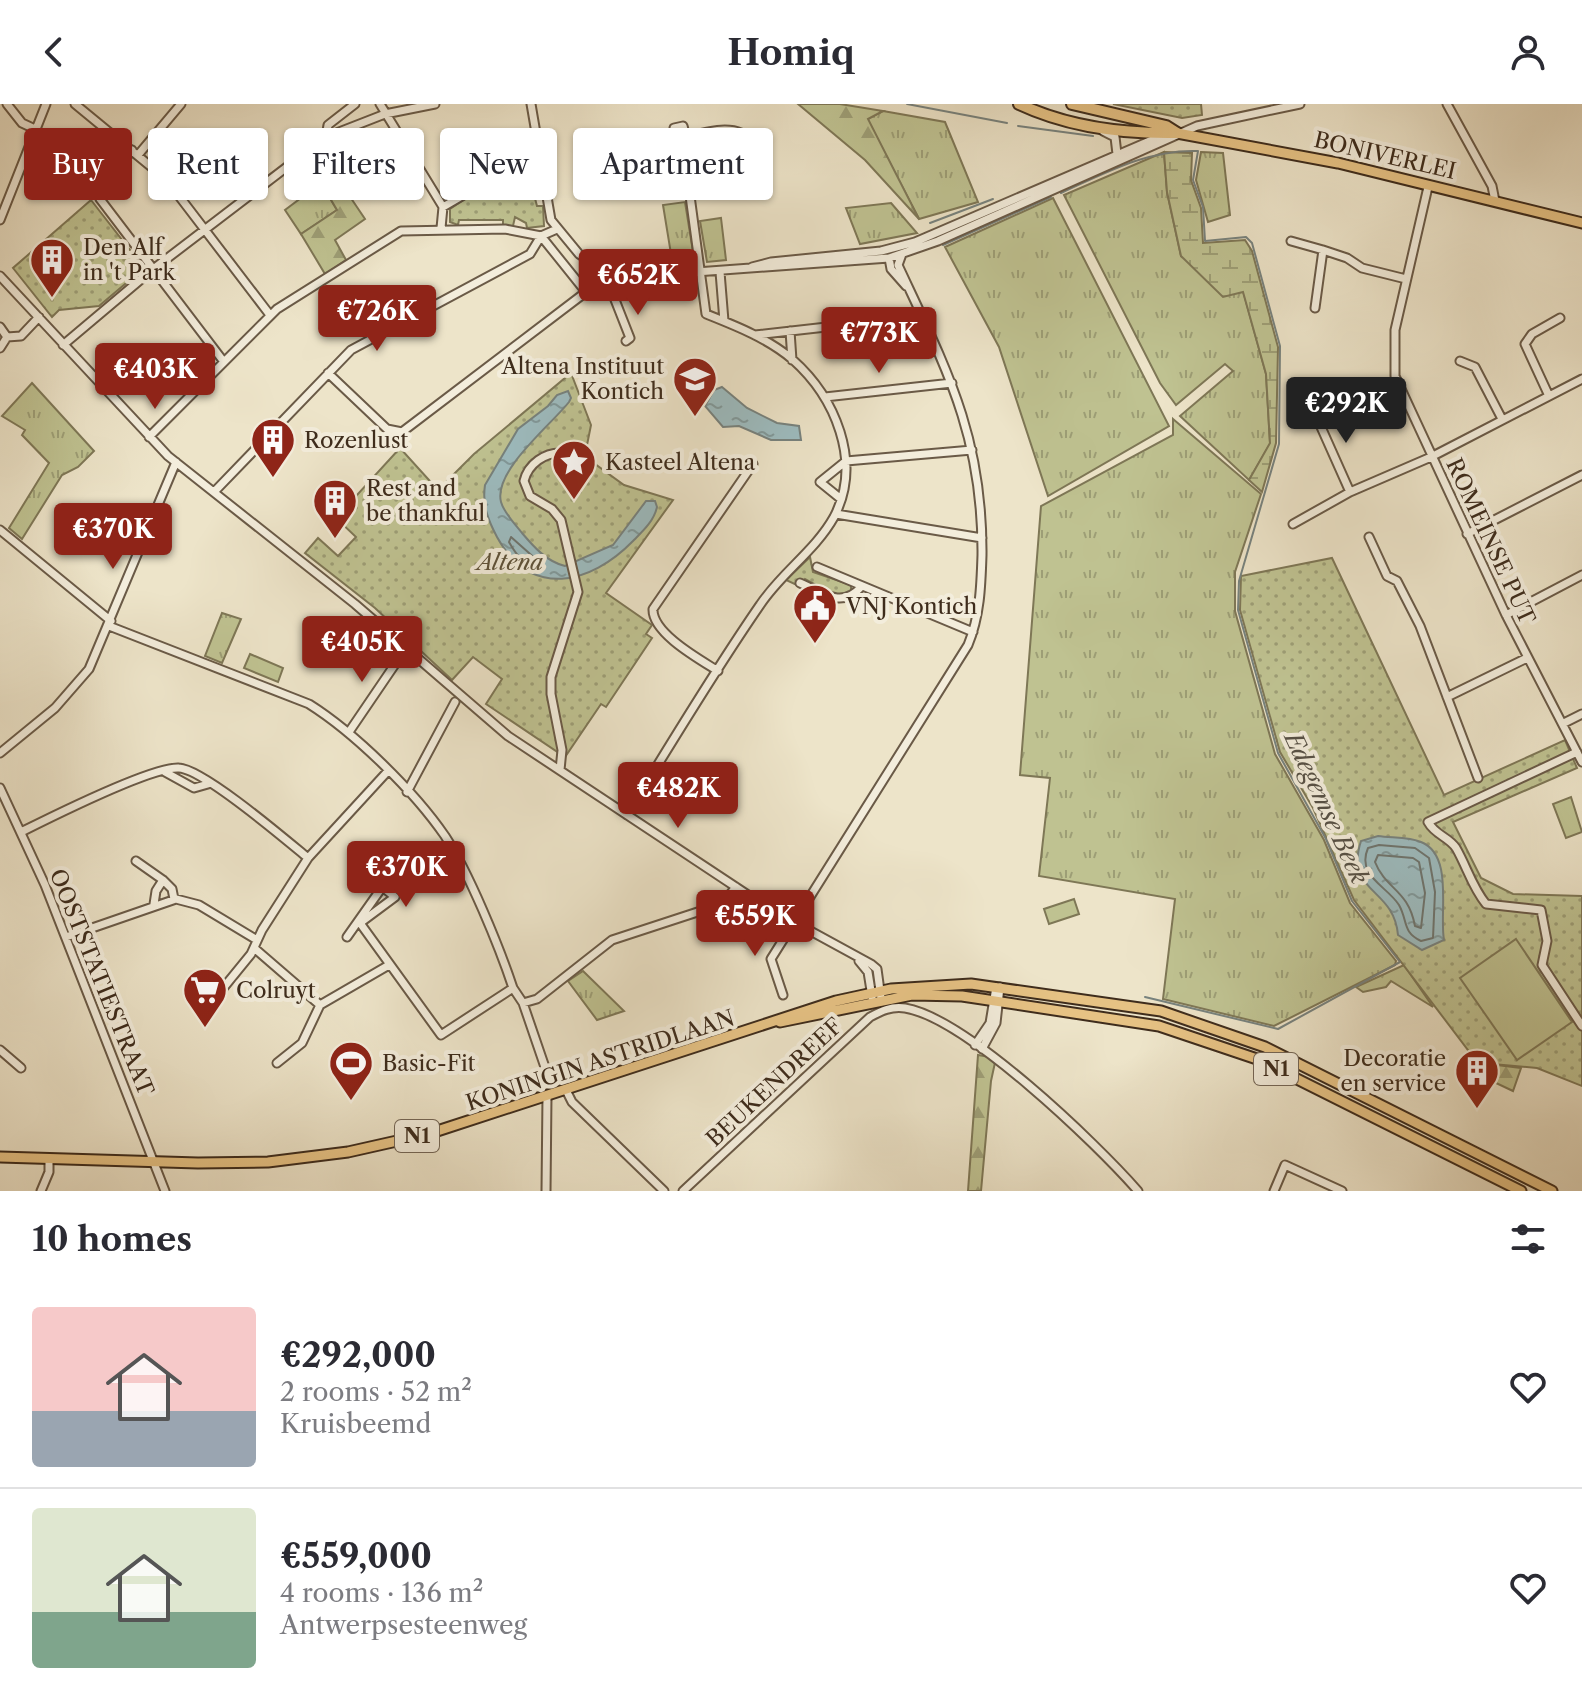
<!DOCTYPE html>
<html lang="en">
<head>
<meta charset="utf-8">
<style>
  body { margin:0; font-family:"Libre Caslon Text",serif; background:#f7f7f7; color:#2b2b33; height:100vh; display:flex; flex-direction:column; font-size:30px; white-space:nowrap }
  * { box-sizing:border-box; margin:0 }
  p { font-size:26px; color:#7c7c81 }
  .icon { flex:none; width:44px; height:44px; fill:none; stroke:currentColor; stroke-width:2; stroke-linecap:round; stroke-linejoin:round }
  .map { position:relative; height:1087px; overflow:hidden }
  .panel { display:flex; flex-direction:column; background:#fff; flex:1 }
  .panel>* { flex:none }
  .guide { position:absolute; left:24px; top:24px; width:800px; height:72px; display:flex; gap:16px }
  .price { position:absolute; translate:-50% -68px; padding:0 18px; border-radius:8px; background:#8f2418; color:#fff; font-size:26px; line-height:52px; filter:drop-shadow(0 2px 4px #0008) }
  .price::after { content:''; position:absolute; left:50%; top:48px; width:24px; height:18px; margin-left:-12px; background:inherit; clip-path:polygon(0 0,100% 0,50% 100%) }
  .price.on { background:#222; color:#fff }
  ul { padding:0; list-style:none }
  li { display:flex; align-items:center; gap:24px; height:200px; padding:0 32px }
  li+li { border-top:2px solid #e1e1e2 }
  li span { display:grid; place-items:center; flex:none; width:224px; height:160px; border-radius:8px; color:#555 }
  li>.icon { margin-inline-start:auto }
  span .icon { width:96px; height:96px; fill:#fffc; stroke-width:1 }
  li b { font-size:34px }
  h2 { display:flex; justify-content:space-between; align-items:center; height:96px; padding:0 32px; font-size:34px }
  .chip { padding:0 28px; border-radius:8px; background:#fff; box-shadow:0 2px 6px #0004; font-size:28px; line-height:72px }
  .chip.on { background:#8f2418; color:#fff }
  header { display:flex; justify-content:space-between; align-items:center; height:104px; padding:0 32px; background:#fff; font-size:36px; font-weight:700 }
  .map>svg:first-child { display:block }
  .grass { fill:url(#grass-tufts); stroke:#7e7756; stroke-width:2 }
  .forest { fill:url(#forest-firs); stroke:#7e7756; stroke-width:2 }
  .wetland { fill:url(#wetland-marsh); stroke:#7e7756; stroke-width:2 }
  .park { fill:url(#park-dots); stroke:#7e7756; stroke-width:2 }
  .pitch { fill:#bfc291; stroke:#7e7756; stroke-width:2 }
  .water { fill:url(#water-ripples); stroke:#77827e; stroke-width:2 }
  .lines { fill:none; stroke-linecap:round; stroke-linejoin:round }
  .shore { stroke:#6e746e; stroke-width:2 }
  .stream { stroke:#77827e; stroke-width:2 }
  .minor-casing { stroke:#6a5a47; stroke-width:11 }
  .major-casing { stroke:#3e2c1c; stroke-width:13 }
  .highway-casing { stroke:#3e2c1c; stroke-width:14 }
  .minor { stroke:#f3eddc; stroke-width:7 }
  .major { stroke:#e6c284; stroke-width:9 }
  .highway { stroke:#e6c284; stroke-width:10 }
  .labels { text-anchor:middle; stroke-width:8; stroke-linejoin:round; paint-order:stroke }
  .shield { fill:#f3eddc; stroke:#746656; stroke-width:2 }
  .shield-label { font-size:20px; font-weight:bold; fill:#3e2c1c }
  .street-label { font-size:22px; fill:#3e2c1c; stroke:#f3eddc }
  .poi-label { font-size:22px; fill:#3e2c1c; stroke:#f3eddc; text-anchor:start }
  .park-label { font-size:22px; font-style:italic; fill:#5e5239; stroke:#f3eddc }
  .water-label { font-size:24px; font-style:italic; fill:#565045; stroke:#f3eddc }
</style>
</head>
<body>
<header><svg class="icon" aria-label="back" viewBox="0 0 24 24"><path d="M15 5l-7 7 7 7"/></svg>Homiq<svg class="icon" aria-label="person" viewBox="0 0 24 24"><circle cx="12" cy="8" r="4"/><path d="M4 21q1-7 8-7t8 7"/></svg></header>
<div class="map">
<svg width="1582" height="1087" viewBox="0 0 1582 1087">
  <defs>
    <pattern id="grass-tufts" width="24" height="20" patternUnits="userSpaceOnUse" patternTransform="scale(2)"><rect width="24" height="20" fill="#bfc291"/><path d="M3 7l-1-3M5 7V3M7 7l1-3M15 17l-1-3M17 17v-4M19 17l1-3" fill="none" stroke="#9d9e76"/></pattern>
    <pattern id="forest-firs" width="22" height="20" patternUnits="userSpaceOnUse" patternTransform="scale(2)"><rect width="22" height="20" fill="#bfc291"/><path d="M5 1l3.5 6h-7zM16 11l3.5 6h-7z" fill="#9d9e76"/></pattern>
    <pattern id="wetland-marsh" width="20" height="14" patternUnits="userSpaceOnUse" patternTransform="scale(2)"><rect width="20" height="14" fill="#bfc291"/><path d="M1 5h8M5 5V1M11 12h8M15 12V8" fill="none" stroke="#9d9e76"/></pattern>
    <pattern id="park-dots" width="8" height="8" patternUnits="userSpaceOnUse" patternTransform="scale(2)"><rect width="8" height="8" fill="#bfc291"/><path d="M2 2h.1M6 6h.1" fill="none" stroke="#9d9e76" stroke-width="1.8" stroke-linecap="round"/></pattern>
    <pattern id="water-ripples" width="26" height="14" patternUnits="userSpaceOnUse" patternTransform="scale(2)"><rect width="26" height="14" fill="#9dbcc0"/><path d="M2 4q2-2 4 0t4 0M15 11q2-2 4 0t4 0" fill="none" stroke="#81999b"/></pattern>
  </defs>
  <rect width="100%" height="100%" fill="#ede4c9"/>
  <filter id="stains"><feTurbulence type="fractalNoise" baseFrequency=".0025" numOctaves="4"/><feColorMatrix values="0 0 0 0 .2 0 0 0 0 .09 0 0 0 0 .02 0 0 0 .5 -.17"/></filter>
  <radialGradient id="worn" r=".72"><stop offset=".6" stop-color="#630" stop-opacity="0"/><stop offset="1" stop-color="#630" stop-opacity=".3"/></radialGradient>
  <path class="grass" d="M 883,7 L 945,18 L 978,98 L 919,115 L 867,15 Z
    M 1164,48 L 1167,88 L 1181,152 L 1243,187 L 1266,270 L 1270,340 L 1249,376 L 1180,312 L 1233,267 L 1225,260 L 1176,301 L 1160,279 L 1064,91 Z
    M 1201,48 L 1223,49 L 1230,111 L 1208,118 L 1196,76 Z
    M 321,79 L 337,106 L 301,130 L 285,106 Z
    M 1053,94 L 1169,322 L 1048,392 L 999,243 L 945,143 Z
    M 685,98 L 694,154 L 672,156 L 663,101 Z
    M 891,99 L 917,129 L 860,140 L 846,104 Z
    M 721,114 L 726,156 L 707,158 L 700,117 Z
    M 32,279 L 94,347 L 78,363 L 62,371 L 22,435 L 9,424 L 49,359 L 22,331 L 25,326 L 2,312 Z
    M 1173,315 L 1261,390 L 1235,468 L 1235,507 L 1275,650 L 1324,736 L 1350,799 L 1396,857 L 1395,861 L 1274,922 L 1163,895 L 1175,795 L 1039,772 L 1050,674 L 1020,671 L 1041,402 L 1173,331 Z
    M 222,509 L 241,515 L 222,559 L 205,552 Z
    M 1404,861 L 1433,903 L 1391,877 L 1386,883 L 1363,888 L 1356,883 Z
    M 583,867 L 624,907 L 597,916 L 568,877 Z"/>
  <path class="forest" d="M 798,0 L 840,0 L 883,7 L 868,15 L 919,115 L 865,56 Z
    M 334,69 L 365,115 L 335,136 L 346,156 L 325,170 L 301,130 L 337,106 L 321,79 Z
    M 1471,950 L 1481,959 L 1521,964 L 1513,987 L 1477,970 Z
    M 978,951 L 996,954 L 991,977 L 981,1087 L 968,1087 Z"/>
  <path class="wetland" d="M 1164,48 L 1192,49 L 1191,76 L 1201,104 L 1203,139 L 1245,136 L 1252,147 L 1278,243 L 1276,339 L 1262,388 L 1249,376 L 1270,339 L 1266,270 L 1243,188 L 1223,193 L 1181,152 L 1167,88 Z"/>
  <path class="park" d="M 1113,0 L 1201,0 L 1202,11 L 1182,14 Z
    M 534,54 L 535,61 L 530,62 L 528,68 L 537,102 L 543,102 L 544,122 L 527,124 L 526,119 L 515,113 L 513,122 L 503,121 L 503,116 L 459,116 L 458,121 L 450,118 L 450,105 L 471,91 L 473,94 Z
    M 91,96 L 144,164 L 99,202 L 59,206 L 52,213 L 13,164 Z
    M 571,269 L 591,321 L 586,346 L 593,348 L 591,357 L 624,381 L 673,396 L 606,489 L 652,521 L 646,530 L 652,534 L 606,603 L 601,600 L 565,653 L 486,600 L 502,575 L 473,553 L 452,576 L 375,504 L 305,449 L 318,434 L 338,452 L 356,433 L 336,414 L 400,344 L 438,386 L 474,350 Z
    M 810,453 L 813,468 L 851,481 L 851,488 L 836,492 L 805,475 L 799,482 L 786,476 Z
    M 1332,454 L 1444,691 L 1565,636 L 1577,664 L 1453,718 L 1481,774 L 1513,790 L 1582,792 L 1582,982 L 1537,964 L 1481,959 L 1471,950 L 1354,796 L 1313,704 L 1280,648 L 1240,506 L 1241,472 Z"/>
  <path class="pitch" d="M 250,550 L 283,564 L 278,578 L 244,564 Z
    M 1571,693 L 1582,728 L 1566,734 L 1553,700 Z
    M 1074,795 L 1079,810 L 1049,820 L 1044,805 Z
    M 1516,835 L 1572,918 L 1517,956 L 1460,874 Z"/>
  <path class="water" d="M 722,283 L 747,304 L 777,319 L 799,322 L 801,336 L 771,336 L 739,322 L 723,323 L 705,302 L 714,286 Z
    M 568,287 L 571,294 L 569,298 C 551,321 493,367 501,398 C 504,409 515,420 522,429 C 533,442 547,458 565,462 L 613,441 L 646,397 L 655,397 L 657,403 C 654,417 643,427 633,437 C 590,481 531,495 497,433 C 488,416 482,401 485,381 L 518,325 L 548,302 L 557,291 Z
    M 1378,732 C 1392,734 1409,733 1421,738 C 1454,751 1439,809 1444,836 L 1422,846 L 1398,831 C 1394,783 1344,789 1361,737 Z"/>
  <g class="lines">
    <path class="shore" d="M 511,433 L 538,457 L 538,462 C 525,463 515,449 509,438 Z
      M 1379,741 L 1415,744 L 1429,754 L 1435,788 L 1433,834 L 1421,837 C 1402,828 1408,817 1399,801 C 1387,782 1356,772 1368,744 Z
      M 1378,751 L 1413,754 L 1419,758 L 1425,789 L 1421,824 L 1415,822 C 1408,785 1386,786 1375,758 Z"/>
    <path class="stream" d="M 907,0 L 1007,19
      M 1018,22 L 1093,32
      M 1061,89 C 1105,69 1149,45 1198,47 L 1193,76 L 1203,103 L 1205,137 L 1246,133 L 1252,139 L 1280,242 L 1279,340 L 1239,477 L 1238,506 L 1278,649 L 1326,735 L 1352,797 L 1400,858 L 1278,925 L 1145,893
      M 930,119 L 993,95
      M 943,141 L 1051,93"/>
    <g class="minor-casing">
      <path id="minor" d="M 7,0 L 22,19 L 37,26
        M 75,0 L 166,75 L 270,211
        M 380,0 L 443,103 L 441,124
        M 531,0 L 551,116 L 579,150 L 601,164 L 628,173 L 889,154 L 938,137 L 1197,22 L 1300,0
        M 1447,0 L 1492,82 L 1495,97
        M 1103,27 L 1115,33 L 1117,50
        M 326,33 L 328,21 L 355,0
        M 683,40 L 674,30 L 674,24 L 683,22 L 686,33
        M 132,46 L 98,89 L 100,95 L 224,258
        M 138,51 L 181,0
        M 1428,83 L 1395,226 L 1395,272 L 1506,511 L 1582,658
        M 443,103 L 539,47
        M 0,116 L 46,0
        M 541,132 L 586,188 L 607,179
        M 1291,137 L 1323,146
        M 889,154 L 891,165 L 906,182
        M 752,163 L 771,158 L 881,147 L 915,138 L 1159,33
        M 720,168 L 724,217
        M 0,172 L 168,352 L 355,500 L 508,632 L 763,801 L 871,860 L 877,865 L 881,894
        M 608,178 L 630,234 L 626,237
        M 1315,204 L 1323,146 L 1347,154 L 1362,164 L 1406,175
        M 0,223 L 7,233
        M 790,227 L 792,256
        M 755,231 L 924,212
        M 7,233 L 21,232 L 39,213
        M 63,241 L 152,166 L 326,33 L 385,10 L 435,0
        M 0,244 L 7,233
        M 1460,257 L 1475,263 L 1502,315
        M 328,269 L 387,325 L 402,328 L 586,188
        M 1549,292 L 1525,240 L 1532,230 L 1560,214
        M 825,293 L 952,279
        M 1322,295 L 1317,314 L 1350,388
        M 149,333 L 277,205 L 401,127 L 505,125 L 541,132 L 557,125
        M 214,388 L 351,246 L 530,150 L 541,132
        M 841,395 L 820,378 L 846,357 L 972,346
        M 836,410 L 982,434
        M 1293,420 L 1350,388 L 1431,353 L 1582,275
        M 0,426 L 111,517
        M 1467,430 L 1582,371
        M 1369,433 L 1387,472 L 1397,477 L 1420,522 L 1478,674
        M 817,463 L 973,528
        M 800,479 C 823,489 842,505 861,483
        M 1506,511 L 1582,471
        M 109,522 L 309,600 C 355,629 414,687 445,732 C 469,769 499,842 513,884 L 523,899 L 548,972
        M 718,567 C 699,555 652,529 653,505 L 753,360
        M 1447,593 L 1527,554
        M 1564,619 L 1582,610
        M 349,628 L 402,550
        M 1577,648 L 1428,718 C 1435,731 1449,733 1456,744 C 1467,763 1472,783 1486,800 L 1541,806 L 1547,837 L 1542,861 L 1582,922
        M 0,649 L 55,604 L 89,565 L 176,358
        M 560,666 L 562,646 L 551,590 L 551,573 L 578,488 L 561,416 L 552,405 L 530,392 L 524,377 C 528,360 545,348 562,349 L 577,361 L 584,362 L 588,349
        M 165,668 L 194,684 L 208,680
        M 0,684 L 45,781 L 165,1087
        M 407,688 L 455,598
        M 627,711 C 670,641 713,569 760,501 C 781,469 815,447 834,413 C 863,358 835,293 792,255 C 767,234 736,222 706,210 L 683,40 L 686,33 C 703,29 725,22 741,29
        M 21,728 C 49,714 153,662 179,664 C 203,665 285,735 308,754
        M 136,757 L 163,776
        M 360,765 L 395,793 L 360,819
        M 154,800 L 156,787 L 163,776 L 172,785 L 174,795
        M 360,819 L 441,931 L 513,884
        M 66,833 L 176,795 L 199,801 L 257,836
        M 347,833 L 383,782
        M 254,844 L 320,901 L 389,861
        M 859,857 L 868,868 L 872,893
        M 220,888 L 251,850 L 262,826 L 308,754 L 387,668
        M 783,891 L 771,855 L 968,541 C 980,512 981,483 982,451 C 983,332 946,264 898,161 L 902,150
        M 523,899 L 537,895 L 612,836 L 722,800 L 736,783
        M 975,941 L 990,919 L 996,883
        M 982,945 L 996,919 L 1000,883
        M 0,946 L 21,964
        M 277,959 L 302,939 L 320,901
        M 566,986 L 572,998 L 664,1087
        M 41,1087 L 49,1068 L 49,1054
        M 546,1087 L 547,992
        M 683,1087 L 870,913 C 881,907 891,902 905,904 C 966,914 1096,1039 1138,1087
        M 1274,1087 L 1285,1061 L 1342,1087"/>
    </g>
    <g class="major-casing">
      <path id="major" d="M 1177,29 L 1338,59 L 1582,119
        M 780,918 L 912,891 L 962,892 L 1159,922 L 1257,955 L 1521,1087
        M 0,1053 L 198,1059 L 268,1058 L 348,1048 L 428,1030 L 836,897 L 891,885 L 971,880 L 1161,907 L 1265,943 L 1552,1087"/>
    </g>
    <g class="highway-casing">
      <path id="highway" d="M 1019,0 C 1068,23 1122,30 1177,29
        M 1072,0 L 1166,22 L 1177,29"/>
    </g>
    <use href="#minor" class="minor"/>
    <use href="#major" class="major"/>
    <use href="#highway" class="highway"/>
  </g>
  <defs>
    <g id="building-pin" transform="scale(2.3)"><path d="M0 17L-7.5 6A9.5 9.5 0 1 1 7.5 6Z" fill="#8f2418" stroke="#f3eddc"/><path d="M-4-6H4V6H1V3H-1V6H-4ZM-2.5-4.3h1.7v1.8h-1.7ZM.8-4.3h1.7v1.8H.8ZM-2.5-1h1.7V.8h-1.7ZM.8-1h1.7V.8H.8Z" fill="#fff"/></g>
    <g id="school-pin" transform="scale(2.3)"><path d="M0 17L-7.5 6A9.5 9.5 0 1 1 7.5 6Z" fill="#8f2418" stroke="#f3eddc"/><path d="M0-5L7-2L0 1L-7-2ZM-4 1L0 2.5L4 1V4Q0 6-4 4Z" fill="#fff"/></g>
    <g id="sight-pin" transform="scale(2.3)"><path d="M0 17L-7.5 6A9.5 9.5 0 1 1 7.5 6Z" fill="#8f2418" stroke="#f3eddc"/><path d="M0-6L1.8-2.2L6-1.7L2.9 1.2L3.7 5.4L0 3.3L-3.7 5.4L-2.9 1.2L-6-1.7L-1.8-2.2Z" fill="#fff"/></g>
    <g id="civic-pin" transform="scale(2.3)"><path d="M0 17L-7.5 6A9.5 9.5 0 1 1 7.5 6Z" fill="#8f2418" stroke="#f3eddc"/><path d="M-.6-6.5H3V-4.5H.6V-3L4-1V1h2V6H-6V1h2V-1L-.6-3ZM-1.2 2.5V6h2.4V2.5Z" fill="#fff"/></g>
    <g id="supermarket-pin" transform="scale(2.3)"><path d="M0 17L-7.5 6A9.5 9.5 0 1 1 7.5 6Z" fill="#8f2418" stroke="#f3eddc"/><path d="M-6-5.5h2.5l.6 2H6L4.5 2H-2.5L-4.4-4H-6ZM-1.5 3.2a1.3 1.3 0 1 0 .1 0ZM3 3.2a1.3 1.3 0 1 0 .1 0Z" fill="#fff"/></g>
    <g id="stadium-pin" transform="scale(2.3)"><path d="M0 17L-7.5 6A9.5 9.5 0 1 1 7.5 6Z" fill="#8f2418" stroke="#f3eddc"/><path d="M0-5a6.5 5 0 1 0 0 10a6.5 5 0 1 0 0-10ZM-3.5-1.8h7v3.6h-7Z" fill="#fff"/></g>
  </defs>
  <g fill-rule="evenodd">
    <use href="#building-pin" x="52" y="156"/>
    <use href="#school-pin" x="695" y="275"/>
    <use href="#building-pin" x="273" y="336"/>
    <use href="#sight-pin" x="574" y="358"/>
    <use href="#building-pin" x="335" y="397"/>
    <use href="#civic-pin" x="815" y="502"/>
    <use href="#supermarket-pin" x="205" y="886"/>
    <use href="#stadium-pin" x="351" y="959"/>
    <use href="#building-pin" x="1477" y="967"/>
  </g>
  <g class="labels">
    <g class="shield">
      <rect x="1254" y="949" width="44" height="32" rx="6"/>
      <rect x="395" y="1016" width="44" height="32" rx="6"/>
    </g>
    <g class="shield-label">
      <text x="1276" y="972">N1</text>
      <text x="417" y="1039">N1</text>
    </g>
    <g class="street-label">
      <text transform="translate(1385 51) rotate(13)" y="8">BONIVERLEI</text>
      <text transform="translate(1491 437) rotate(65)" y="8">ROMEINSE PUT</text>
      <text transform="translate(102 878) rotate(68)" y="8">OOSTSTATIESTRAAT</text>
      <text transform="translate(600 956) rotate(-18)" y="8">KONINGIN ASTRIDLAAN</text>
      <text transform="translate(774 978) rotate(-43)" y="8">BEUKENDREEF</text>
    </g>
    <g class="poi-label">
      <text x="83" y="151">Den Alf<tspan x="83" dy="25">in 't Park</tspan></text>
      <text x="664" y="270" text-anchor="end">Altena Instituut<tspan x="664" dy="25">Kontich</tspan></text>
      <text x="304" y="344">Rozenlust</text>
      <text x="605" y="366">Kasteel Altena</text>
      <text x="366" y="392">Rest and<tspan x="366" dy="25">be thankful</tspan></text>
      <text x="846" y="510">VNJ Kontich</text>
      <text x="236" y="894">Colruyt</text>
      <text x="1446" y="962" text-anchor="end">Decoratie<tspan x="1446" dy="25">en service</tspan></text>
      <text x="382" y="967">Basic-Fit</text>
    </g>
    <g class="park-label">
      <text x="510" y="466">Altena</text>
    </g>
    <g class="water-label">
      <text transform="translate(1326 704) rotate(65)" y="8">Edegemse Beek</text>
    </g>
  </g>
  <rect width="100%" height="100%" filter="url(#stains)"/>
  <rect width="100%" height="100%" fill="url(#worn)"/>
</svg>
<b class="price" style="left:638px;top:213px">€652K</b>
<b class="price" style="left:377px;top:249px">€726K</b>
<b class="price" style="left:879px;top:271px">€773K</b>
<b class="price" style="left:155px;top:307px">€403K</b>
<b class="price on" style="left:1346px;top:341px">€292K</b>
<b class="price" style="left:113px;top:467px">€370K</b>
<b class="price" style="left:362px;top:580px">€405K</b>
<b class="price" style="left:678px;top:726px">€482K</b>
<b class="price" style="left:406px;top:805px">€370K</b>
<b class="price" style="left:755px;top:854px">€559K</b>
<div class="guide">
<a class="chip on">Buy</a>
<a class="chip">Rent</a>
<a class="chip">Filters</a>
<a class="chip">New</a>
<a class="chip">Apartment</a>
</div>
</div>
<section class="panel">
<h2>10 homes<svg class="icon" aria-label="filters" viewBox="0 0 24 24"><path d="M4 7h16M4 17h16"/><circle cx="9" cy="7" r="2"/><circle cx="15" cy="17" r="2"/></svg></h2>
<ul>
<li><span style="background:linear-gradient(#f6c9c9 65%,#9aa5b1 0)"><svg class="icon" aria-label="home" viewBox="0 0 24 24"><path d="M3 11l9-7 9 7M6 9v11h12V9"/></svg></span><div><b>€292,000</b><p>2 rooms · 52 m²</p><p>Kruisbeemd</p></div><svg class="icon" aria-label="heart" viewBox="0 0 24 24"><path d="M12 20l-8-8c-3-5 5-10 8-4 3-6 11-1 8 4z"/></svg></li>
<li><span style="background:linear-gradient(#dfe7d0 65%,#7fa58c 0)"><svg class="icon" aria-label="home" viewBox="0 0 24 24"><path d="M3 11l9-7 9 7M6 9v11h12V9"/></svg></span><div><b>€559,000</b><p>4 rooms · 136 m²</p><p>Antwerpsesteenweg</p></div><svg class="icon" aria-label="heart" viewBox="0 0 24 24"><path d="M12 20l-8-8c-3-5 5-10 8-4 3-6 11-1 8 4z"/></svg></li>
</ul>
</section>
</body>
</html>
